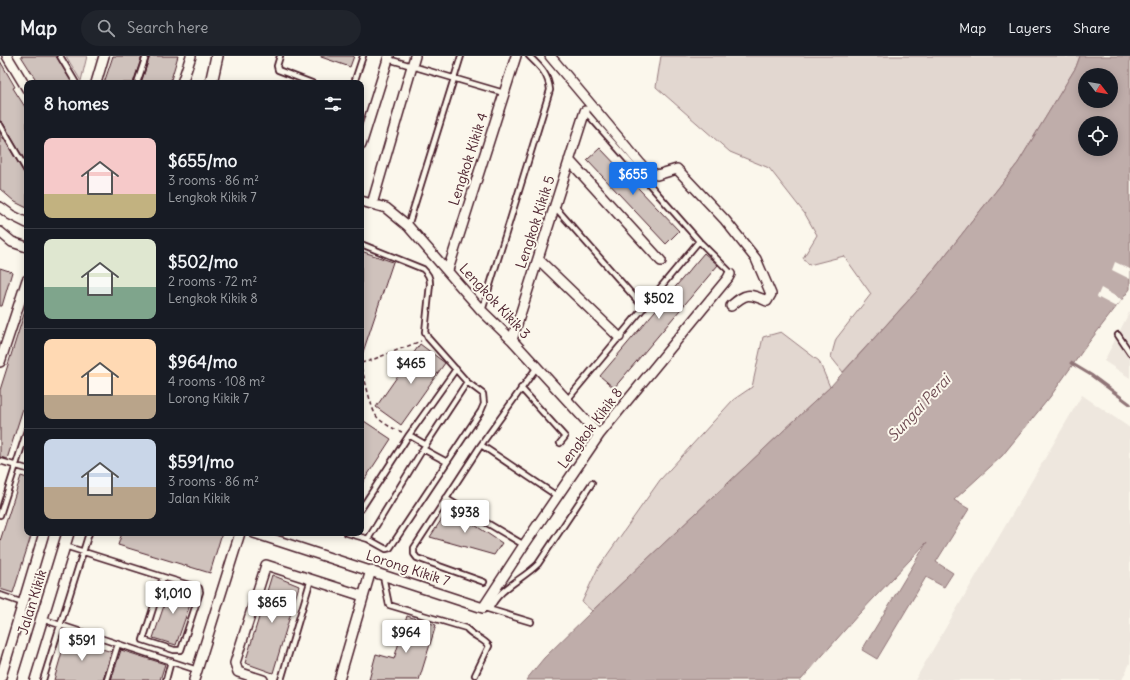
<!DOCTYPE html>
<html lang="en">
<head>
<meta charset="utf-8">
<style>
  body { margin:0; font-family:Delius,sans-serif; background:#20242c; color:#f1f3f6; height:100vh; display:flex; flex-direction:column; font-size:15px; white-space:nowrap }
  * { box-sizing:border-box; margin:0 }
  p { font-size:13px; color:#9ea1a6 }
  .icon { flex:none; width:22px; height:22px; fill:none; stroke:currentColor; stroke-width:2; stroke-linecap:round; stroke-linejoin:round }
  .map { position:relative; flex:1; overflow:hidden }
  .details { position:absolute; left:24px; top:24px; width:340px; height:456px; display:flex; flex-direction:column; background:#171b24; border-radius:8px; box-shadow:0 2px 10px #0003 }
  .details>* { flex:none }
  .needle { width:26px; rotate:121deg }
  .tools { position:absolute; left:1078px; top:12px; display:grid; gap:8px }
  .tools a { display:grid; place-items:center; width:40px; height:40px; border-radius:50%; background:#171b24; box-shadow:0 2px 10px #0003; font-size:20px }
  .price { position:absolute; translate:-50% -34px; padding:0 9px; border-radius:4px; background:#fff; color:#222; font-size:13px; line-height:26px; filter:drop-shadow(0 1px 2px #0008) }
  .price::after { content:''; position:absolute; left:50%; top:24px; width:12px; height:9px; margin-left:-6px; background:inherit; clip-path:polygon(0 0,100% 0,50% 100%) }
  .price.on { background:#1a73e8; color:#fff }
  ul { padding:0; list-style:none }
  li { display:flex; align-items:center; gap:12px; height:100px; padding:0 20px }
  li+li { border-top:1px solid #363941 }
  li span { display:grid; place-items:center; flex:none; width:112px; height:80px; border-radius:8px; color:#555 }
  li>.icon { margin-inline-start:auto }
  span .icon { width:48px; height:48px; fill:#fffc; stroke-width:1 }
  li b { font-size:17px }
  h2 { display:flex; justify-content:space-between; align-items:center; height:48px; padding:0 20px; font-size:17px }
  header { display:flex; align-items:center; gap:24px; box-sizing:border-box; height:56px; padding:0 20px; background:#171b24; border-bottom:1px solid #363941 }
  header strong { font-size:19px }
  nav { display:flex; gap:22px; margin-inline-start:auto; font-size:14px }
  .search { width:280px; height:36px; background:#20242c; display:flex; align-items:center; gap:10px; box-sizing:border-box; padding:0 14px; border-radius:22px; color:#9ea1a6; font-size:15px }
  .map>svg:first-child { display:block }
  .built { fill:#eee7de }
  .green { fill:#e2d7d0; stroke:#967b7e }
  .water { fill:#bfadaa; stroke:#907477; fill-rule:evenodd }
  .pier { fill:#fbf7ec }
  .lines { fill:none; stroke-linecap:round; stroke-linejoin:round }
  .stream { stroke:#907477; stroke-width:3 }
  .building { fill:#cfc2bc; stroke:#4a1f2b }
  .service-casing { stroke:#4a1f2b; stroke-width:8 }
  .minor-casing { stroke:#4a1f2b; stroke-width:12 }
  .tertiary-casing { stroke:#4a1f2b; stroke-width:14 }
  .path { stroke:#4a1f2b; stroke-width:1.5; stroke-dasharray:4 3; stroke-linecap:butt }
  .service { stroke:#fbf7ec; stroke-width:4.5 }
  .minor { stroke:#fbf7ec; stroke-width:9 }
  .tertiary { stroke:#fbf7ec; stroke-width:11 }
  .labels { text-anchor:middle; stroke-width:4; stroke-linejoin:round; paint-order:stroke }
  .street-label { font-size:14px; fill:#4a1f2b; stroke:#fbf7ec }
  .water-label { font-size:15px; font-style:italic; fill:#6d4a51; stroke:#fbf7ec }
</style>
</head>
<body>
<header>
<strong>Map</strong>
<div class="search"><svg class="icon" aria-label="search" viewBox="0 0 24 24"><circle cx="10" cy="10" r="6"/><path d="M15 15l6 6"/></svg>Search here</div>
<nav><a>Map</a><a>Layers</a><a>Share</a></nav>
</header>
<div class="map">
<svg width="1130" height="624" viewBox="0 0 1130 624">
  <rect width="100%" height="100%" fill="#fbf7ec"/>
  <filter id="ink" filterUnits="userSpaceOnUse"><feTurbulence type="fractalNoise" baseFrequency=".025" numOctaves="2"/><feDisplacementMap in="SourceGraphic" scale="8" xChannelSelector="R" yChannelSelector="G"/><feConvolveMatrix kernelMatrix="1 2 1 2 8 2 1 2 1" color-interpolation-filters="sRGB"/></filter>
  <g filter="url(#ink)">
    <path class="built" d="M 1130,255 L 1130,322 L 1104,305 Z
      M 1082,339 L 1130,372 L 1130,607 L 1122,624 L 915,624 Z"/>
    <path class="green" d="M 66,0 L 87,0 L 81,25 Z
      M 661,0 L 1080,0 L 1076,11 L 1018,107 L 917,235 L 843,316 L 831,301 L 836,283 L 871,238 L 844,200 L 809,209 L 803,202 L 817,179 L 805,158 L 769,112 L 730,96 L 656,31 Z
      M 781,276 L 819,305 L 830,331 L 592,555 L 582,546 L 598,512 L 660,424 L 733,344 L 752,331 L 763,281 Z"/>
    <path class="water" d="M 1080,0 L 1130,0 L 1130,233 L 1086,290 L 1050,341 L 1002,400 L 954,444 L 969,453 L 936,506 L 953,517 L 944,531 L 926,521 L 877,603 L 862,594 L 927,486 L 858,559 L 801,624 L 526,624 L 544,602 L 592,555 L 830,331 L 917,235 L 1018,107 L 1076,11 ZM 1085,19 L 1111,19 L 1111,45 L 1085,45 ZM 1085,67 L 1111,67 L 1111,93 L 1085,93 Z"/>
    <path class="pier" d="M 1115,206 L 1130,213 L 1130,223 L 1112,214 Z
      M 1101,232 L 1122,244 L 1116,251 L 1097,241 Z"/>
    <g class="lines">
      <path class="stream" d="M 1071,307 L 1091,319 L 1130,348"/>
    </g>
    <path class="building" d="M 21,0 L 56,0 L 72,27 L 38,27 Z
      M 113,0 L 142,0 L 133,27 L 104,27 Z
      M 150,0 L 178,0 L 170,27 L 141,27 Z
      M 321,0 L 354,0 L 350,11 L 321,1 Z
      M 0,5 L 15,31 L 13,32 L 27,54 L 27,108 L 3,67 L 0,65 Z
      M 0,76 L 24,117 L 27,119 L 27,152 L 15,146 L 0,133 Z
      M 600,92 L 679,175 L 666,188 L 587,104 Z
      M 361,195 L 393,206 L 362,299 L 361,299 Z
      M 704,197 L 718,209 L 614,332 L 600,320 Z
      M 0,212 L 12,216 L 2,250 L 0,250 Z
      M 25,255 L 27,255 L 27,340 L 7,403 L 0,401 L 0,334 Z
      M 420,288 L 445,307 L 401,369 L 376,351 Z
      M 364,365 L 391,383 L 361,429 L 361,370 Z
      M 21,420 L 27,422 L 27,477 L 32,477 L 13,537 L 0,533 L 0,485 Z
      M 449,452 L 502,487 L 494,499 L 430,481 Z
      M 122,477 L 222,477 L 210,517 L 118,489 Z
      M 272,519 L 299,530 L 273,617 L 245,607 Z
      M 171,529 L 194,537 L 176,589 L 153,582 Z
      M 407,560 L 436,569 L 419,624 L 369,624 L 376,598 L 394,603 Z
      M 66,582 L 112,596 L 103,624 L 54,624 Z
      M 121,594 L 165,608 L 160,624 L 111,624 Z"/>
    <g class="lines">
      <g class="service-casing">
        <path id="service" d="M 60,0 L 76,27
          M 280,0 L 277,10 L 278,14 L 312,27
          M 388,3 L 504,37
          M 137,27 L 146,0
          M 354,27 L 363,0
          M 585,55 L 699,185 L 728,214 L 730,218
          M 0,69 L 27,115
          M 555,151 L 644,252
          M 408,170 L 461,0
          M 482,255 L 550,34 C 548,17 540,11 529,0
          M 1118,279 L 1130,297
          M 521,332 L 565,381 L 560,387
          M 567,344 L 699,185
          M 409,379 L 426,389
          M 481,389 L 557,440
          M 423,393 L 447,406
          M 0,405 L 27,413
          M 445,442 L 524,489
          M 361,453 L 409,379 L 456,313
          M 0,459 L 27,374
          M 347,477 L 368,483 L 386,493 L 390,492 L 481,355 L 484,348 L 483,338 L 467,326 L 428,282 L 425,276 L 430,228 C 430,221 428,218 423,213 L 361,188
          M 368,483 L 423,393 L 467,326
          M 65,490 L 163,521 L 143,584 L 174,594 L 181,594 L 200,536 L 199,532 L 163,521
          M 383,520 L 389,549 L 466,572 C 472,580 483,582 489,590 L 475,619
          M 484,526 L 417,502 L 414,498 L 414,492 L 481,389 L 537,311
          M 0,539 L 23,547
          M 488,553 L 531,566
          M 490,553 C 499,532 522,524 538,508 L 592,427
          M 42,563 L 197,614
          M 43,624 L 89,477
          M 107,624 L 118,588
          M 166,624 L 171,605
          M 281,624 L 311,523"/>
      </g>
      <g class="minor-casing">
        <path id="minor" d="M 7,0 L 27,33
          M 550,0 L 644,112 L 657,119 L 677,113 L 725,164 L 756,203 L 771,238 L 767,245 C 748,237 746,237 731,250
          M 96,27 L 104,0
          M 182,27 L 191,0
          M 361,89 L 389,0
          M 569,104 L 661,205
          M 361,145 L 386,152 L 408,170 L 482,255 L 512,284 L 599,379
          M 372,148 L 415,0
          M 0,151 L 11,159 L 27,167
          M 0,176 L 12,186 L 27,191
          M 538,203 L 619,281
          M 448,214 L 516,0
          M 512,284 L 585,55
          M 0,306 L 27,224
          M 254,477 L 483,552 L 524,489 L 599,379 L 728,222 L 730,218
          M 0,624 L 44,477
          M 194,624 L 240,477
          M 263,624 L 238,616 L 235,607 L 266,509 L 363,540
          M 339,624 L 371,514"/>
      </g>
      <g class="tertiary-casing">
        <path id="tertiary" d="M 211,27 L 217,0
          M 23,624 L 68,477"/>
      </g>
      <path class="path" d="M 361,307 L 369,305 L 421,285
        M 361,312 C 366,324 371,356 378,362 C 385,369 394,373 402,376"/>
      <use href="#service" class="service"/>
      <use href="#minor" class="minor"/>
      <use href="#tertiary" class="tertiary"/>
    </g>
  </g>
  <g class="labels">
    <g class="street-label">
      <text transform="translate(468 103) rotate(-72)" y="5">Lengkok Kikik 4</text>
      <text transform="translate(535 166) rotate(-72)" y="5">Lengkok Kikik 5</text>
      <text transform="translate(495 245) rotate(47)" y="5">Lengkok Kikik 3</text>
      <text transform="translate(590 372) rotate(-53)" y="5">Lengkok Kikik 8</text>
      <text transform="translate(408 512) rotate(18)" y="5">Lorong Kikik 7</text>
      <text transform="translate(32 546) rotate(-73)" y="5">Jalan Kikik</text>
    </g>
    <g class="water-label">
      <text transform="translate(919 352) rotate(-47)" y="5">Sungai Perai</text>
    </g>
  </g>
</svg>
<div class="tools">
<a><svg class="needle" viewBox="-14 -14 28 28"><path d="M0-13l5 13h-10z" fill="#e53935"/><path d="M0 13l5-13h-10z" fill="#9ea1a6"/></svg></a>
<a><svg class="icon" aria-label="locate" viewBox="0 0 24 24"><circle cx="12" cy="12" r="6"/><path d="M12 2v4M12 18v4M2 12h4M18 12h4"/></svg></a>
</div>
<b class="price on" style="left:633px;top:140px">$655</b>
<b class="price" style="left:659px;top:264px">$502</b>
<b class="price" style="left:411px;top:329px">$465</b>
<b class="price" style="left:465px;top:478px">$938</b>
<b class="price" style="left:173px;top:559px">$1,010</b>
<b class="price" style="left:272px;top:568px">$865</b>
<b class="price" style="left:406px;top:598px">$964</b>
<b class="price" style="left:82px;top:606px">$591</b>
<section class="details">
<h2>8 homes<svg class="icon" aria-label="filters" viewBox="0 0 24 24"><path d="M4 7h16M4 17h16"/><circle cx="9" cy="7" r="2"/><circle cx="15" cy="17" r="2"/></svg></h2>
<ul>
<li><span style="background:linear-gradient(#f6c9c9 70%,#c2b280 0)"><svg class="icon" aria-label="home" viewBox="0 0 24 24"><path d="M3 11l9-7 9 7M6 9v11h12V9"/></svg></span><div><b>$655/mo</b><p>3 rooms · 86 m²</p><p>Lengkok Kikik 7</p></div></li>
<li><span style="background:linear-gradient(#dfe7d0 60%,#7fa58c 0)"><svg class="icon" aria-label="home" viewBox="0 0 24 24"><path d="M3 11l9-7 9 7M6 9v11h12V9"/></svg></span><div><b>$502/mo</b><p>2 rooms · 72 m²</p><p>Lengkok Kikik 8</p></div></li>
<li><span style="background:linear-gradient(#ffd9b3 70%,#b9a48a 0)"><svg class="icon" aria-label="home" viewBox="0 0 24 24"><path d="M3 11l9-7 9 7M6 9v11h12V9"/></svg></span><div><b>$964/mo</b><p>4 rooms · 108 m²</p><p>Lorong Kikik 7</p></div></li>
<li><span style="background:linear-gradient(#c9d6e8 60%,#b9a48a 0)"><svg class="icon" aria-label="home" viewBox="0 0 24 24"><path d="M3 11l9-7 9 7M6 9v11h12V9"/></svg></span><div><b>$591/mo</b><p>3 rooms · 86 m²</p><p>Jalan Kikik</p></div></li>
</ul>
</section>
</div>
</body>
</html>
